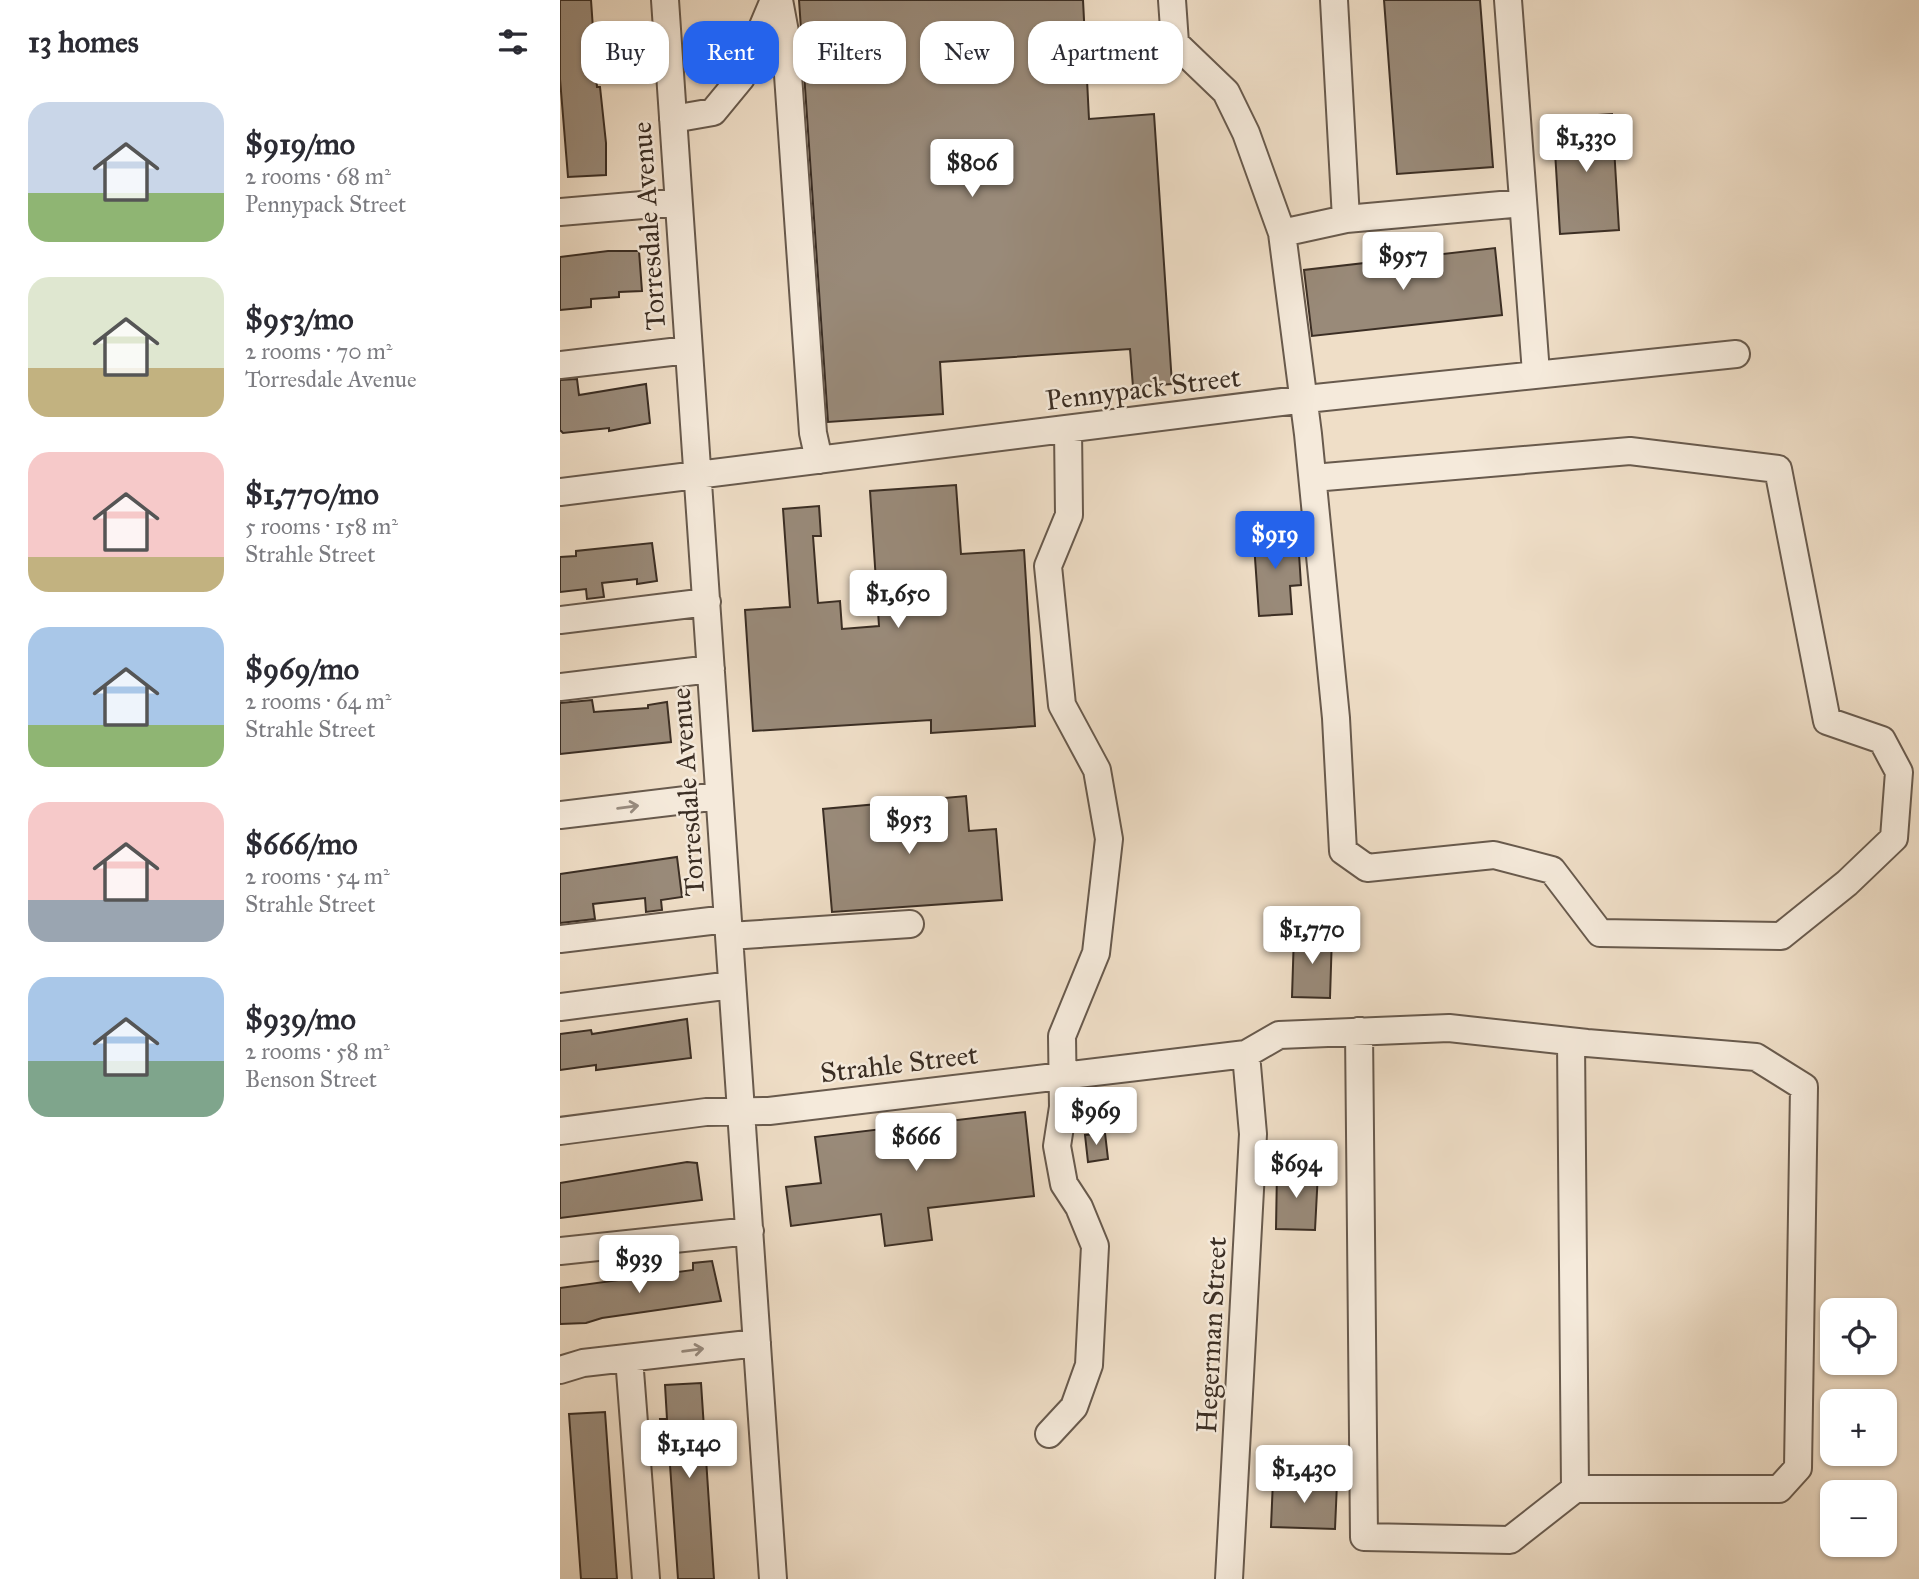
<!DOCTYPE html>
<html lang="en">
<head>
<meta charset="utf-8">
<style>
  body { margin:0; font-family:"IM FELL Great Primer",serif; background:#f2f2f3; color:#2b2b33; height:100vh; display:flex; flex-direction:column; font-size:26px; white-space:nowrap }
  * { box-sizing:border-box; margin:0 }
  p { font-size:23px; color:#7c7c81 }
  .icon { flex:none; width:38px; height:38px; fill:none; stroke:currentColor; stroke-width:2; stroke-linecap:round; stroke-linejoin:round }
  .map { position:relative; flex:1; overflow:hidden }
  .sheet { display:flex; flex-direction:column; background:#fff; width:560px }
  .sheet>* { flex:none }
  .top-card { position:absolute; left:21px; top:21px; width:665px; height:63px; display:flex; gap:14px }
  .tools { position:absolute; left:1260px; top:1298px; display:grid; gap:14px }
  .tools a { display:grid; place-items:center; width:77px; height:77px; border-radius:14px; background:#fff; box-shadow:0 2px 5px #0004; font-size:35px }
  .price { position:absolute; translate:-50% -60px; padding:0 16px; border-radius:7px; background:#fff; color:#222; font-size:23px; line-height:46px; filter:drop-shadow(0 2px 4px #0008) }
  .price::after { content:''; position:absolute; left:50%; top:42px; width:21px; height:16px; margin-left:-10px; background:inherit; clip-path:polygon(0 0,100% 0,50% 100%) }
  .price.on { background:#2563eb; color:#fff }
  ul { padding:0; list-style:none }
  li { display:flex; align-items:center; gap:21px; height:175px; padding:0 28px }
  li span { display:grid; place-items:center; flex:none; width:196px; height:140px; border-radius:21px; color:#555 }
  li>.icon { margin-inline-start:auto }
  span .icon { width:84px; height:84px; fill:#fffc; stroke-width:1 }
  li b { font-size:30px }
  h2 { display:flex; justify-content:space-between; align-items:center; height:84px; padding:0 28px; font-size:30px }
  .chip { padding:0 24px; border-radius:21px; background:#fff; box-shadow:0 2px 5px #0004; font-size:24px; line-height:63px }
  .chip.on { background:#2563eb; color:#fff }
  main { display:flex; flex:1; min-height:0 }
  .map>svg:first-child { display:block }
  .building { fill:#998a79; stroke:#3b2e24; stroke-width:2 }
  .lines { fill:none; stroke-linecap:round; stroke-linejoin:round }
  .minor-casing { stroke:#685a4d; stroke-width:30 }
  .minor { stroke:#f5eadb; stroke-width:26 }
  .oneway { stroke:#988c80 }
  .labels { text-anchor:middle; stroke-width:5; stroke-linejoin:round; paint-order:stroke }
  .street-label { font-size:28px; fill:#3b2e24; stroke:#f5eadb }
</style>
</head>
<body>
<main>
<section class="sheet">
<h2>13 homes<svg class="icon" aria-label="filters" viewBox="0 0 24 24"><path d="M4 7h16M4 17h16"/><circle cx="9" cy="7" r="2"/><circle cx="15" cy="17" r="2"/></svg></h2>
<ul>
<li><span style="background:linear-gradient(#c9d6e8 65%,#8fb573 0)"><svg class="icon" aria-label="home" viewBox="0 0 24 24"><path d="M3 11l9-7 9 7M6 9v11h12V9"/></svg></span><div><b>$919/mo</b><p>2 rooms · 68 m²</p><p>Pennypack Street</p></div></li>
<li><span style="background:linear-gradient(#dfe7d0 65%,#c2b280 0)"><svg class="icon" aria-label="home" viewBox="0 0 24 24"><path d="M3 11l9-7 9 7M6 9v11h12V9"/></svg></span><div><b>$953/mo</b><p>2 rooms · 70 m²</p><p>Torresdale Avenue</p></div></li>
<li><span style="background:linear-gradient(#f6c9c9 75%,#c2b280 0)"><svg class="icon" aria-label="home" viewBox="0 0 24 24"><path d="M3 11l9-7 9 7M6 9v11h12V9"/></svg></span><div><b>$1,770/mo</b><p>5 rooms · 158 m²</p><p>Strahle Street</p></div></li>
<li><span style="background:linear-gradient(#a9c7e8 70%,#8fb573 0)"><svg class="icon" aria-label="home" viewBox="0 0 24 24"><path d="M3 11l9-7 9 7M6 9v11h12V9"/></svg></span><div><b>$969/mo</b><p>2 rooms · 64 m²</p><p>Strahle Street</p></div></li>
<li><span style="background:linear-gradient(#f6c9c9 70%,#9aa5b1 0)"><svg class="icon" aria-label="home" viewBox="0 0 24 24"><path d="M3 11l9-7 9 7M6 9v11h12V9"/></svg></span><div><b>$666/mo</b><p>2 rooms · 54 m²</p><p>Strahle Street</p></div></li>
<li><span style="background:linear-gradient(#a9c7e8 60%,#7fa58c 0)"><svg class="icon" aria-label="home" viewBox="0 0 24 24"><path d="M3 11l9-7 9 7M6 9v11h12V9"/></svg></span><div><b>$939/mo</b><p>2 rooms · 58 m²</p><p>Benson Street</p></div></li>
</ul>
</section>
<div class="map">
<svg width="1359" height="1579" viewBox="0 0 1359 1579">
  <rect width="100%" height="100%" fill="#efdec7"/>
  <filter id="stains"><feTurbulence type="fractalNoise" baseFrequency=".00286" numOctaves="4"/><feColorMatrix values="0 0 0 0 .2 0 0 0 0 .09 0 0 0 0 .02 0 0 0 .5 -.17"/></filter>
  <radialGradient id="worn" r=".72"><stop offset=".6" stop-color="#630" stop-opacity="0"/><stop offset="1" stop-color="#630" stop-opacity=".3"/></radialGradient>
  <path class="building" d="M 0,0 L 31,0 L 37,87 L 40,87 L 46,143 L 46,175 L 8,177 L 0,79 Z
    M 239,0 L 523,0 L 529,119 L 594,114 L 612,384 L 573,387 L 570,349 L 380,362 L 383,414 L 268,422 Z
    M 824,0 L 920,0 L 933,167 L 837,174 Z
    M 1052,114 L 1059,230 L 1000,234 L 993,118 Z
    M 935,248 L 942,315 L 752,336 L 744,270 Z
    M 48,251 L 79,251 L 82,291 L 59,292 L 59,297 L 31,299 L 31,307 L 0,310 L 0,257 Z
    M 17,379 L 19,395 L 86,384 L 90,423 L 49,431 L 49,428 L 3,433 L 0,430 L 0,380 Z
    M 396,485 L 401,554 L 464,550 L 475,726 L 371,733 L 371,720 L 193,731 L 185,610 L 230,607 L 223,509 L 259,506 L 261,536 L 253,536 L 258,603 L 280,601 L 282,629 L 319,626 L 310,491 Z
    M 726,527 L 728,555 L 739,554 L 741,585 L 730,586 L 732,614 L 699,616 L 693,529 Z
    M 92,543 L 97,581 L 77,584 L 77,579 L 42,583 L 44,597 L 27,599 L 26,589 L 0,592 L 0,557 L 16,556 L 16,551 Z
    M 32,700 L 34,712 L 88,708 L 88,705 L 107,702 L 111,742 L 0,754 L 0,703 Z
    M 406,796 L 409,831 L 436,829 L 442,900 L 272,912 L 263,809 Z
    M 117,857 L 122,897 L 101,900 L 102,910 L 86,912 L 85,898 L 33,904 L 35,919 L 0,923 L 0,874 Z
    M 734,934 L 772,935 L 770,998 L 732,997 Z
    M 127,1019 L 131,1058 L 36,1070 L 36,1065 L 0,1070 L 0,1034 L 31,1030 L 32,1034 Z
    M 465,1112 L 474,1196 L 368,1208 L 372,1240 L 325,1246 L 321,1214 L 231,1226 L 226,1187 L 261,1183 L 255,1137 Z
    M 545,1133 L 548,1159 L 528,1162 L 525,1135 Z
    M 127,1162 L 137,1163 L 142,1200 L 0,1218 L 0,1183 Z
    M 717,1170 L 758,1172 L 755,1230 L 716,1229 Z
    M 152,1261 L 161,1301 L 42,1318 L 26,1323 L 0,1324 L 0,1288 L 133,1270 L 133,1263 Z
    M 141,1383 L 154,1579 L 118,1579 L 110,1465 L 105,1465 L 100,1419 L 107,1419 L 105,1385 Z
    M 45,1412 L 57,1579 L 21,1579 L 9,1414 Z
    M 713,1480 L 777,1483 L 775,1529 L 711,1527 Z"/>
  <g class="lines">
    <g class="minor-casing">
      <path id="minor" d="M 105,0 L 213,1579
        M 219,0 L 225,32 L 253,433 L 259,460
        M 612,0 L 615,43 L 666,92 L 686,133 L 722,233
        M 774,0 L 786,219 L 963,203
        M 948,0 L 976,373
        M 113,119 L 153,112 L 181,78 L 214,0
        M 0,212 L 118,202
        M 0,365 L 128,350
        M 753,478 L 1070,451 L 1218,469 L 1267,721 L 1322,740 L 1339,772 L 1334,838 L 1287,883 L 1221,936 L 1040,933 L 992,870 L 934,855 L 807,868 L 783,851 L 776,718 L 748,434 L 722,233 L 786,219
        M 0,492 L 746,399 L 1176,354
        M 0,620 L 147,602
        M 0,687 L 151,669
        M 0,815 L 159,796
        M 169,936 L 350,924
        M 0,939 L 167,919
        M 0,1007 L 172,985
        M 1011,1042 L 1015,1489
        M 0,1131 L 146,1112 L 209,1111 L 686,1054 L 719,1035 L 889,1028 L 1027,1043 L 1196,1057 L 1244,1087 L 1238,1468 L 1219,1489 L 1015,1489 L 950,1540 L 804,1537 L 799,1031
        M 0,1251 L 190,1231
        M 69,1358 L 86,1579
        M 0,1370 L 23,1363 L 197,1343
        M 489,1434 L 514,1407 L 529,1365 L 535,1246 L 519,1207 L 504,1184 L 497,1146 L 503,1107 L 502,1036 L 536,953 L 549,839 L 537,770 L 502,705 L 488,566 L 509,515 L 508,429
        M 669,1579 L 693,1134 L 686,1054"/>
    </g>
    <use href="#minor" class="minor"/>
  </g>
  <defs><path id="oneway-shaft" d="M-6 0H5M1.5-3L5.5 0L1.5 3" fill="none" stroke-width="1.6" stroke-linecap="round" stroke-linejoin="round" transform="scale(1.75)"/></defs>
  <g class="oneway">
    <use href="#oneway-shaft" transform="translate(68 807) rotate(-7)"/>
    <use href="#oneway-shaft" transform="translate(133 1350) rotate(-7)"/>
  </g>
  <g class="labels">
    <g class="street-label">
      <text transform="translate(88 226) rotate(-94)" y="10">Torresdale Avenue</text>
      <text transform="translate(583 388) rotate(-7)" y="10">Pennypack Street</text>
      <text transform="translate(127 792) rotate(-94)" y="10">Torresdale Avenue</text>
      <text transform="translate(339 1063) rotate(-7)" y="10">Strahle Street</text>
      <text transform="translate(651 1335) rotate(-87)" y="10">Hegerman Street</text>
    </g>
  </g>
  <rect width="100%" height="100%" filter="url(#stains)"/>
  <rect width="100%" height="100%" fill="url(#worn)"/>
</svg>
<div class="tools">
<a><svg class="icon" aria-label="locate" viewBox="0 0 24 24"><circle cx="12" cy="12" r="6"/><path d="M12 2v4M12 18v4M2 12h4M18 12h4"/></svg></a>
<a>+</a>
<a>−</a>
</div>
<b class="price" style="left:1026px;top:174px">$1,330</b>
<b class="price" style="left:412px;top:199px">$806</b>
<b class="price" style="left:843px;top:292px">$957</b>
<b class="price on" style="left:715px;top:571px">$919</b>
<b class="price" style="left:338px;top:630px">$1,650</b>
<b class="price" style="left:349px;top:856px">$953</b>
<b class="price" style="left:752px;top:966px">$1,770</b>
<b class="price" style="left:536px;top:1147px">$969</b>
<b class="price" style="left:356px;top:1173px">$666</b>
<b class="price" style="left:736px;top:1200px">$694</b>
<b class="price" style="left:79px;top:1295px">$939</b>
<b class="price" style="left:129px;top:1480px">$1,140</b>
<b class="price" style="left:744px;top:1505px">$1,430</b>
<div class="top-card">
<a class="chip">Buy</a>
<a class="chip on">Rent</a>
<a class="chip">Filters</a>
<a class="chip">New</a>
<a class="chip">Apartment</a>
</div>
</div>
</main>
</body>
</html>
